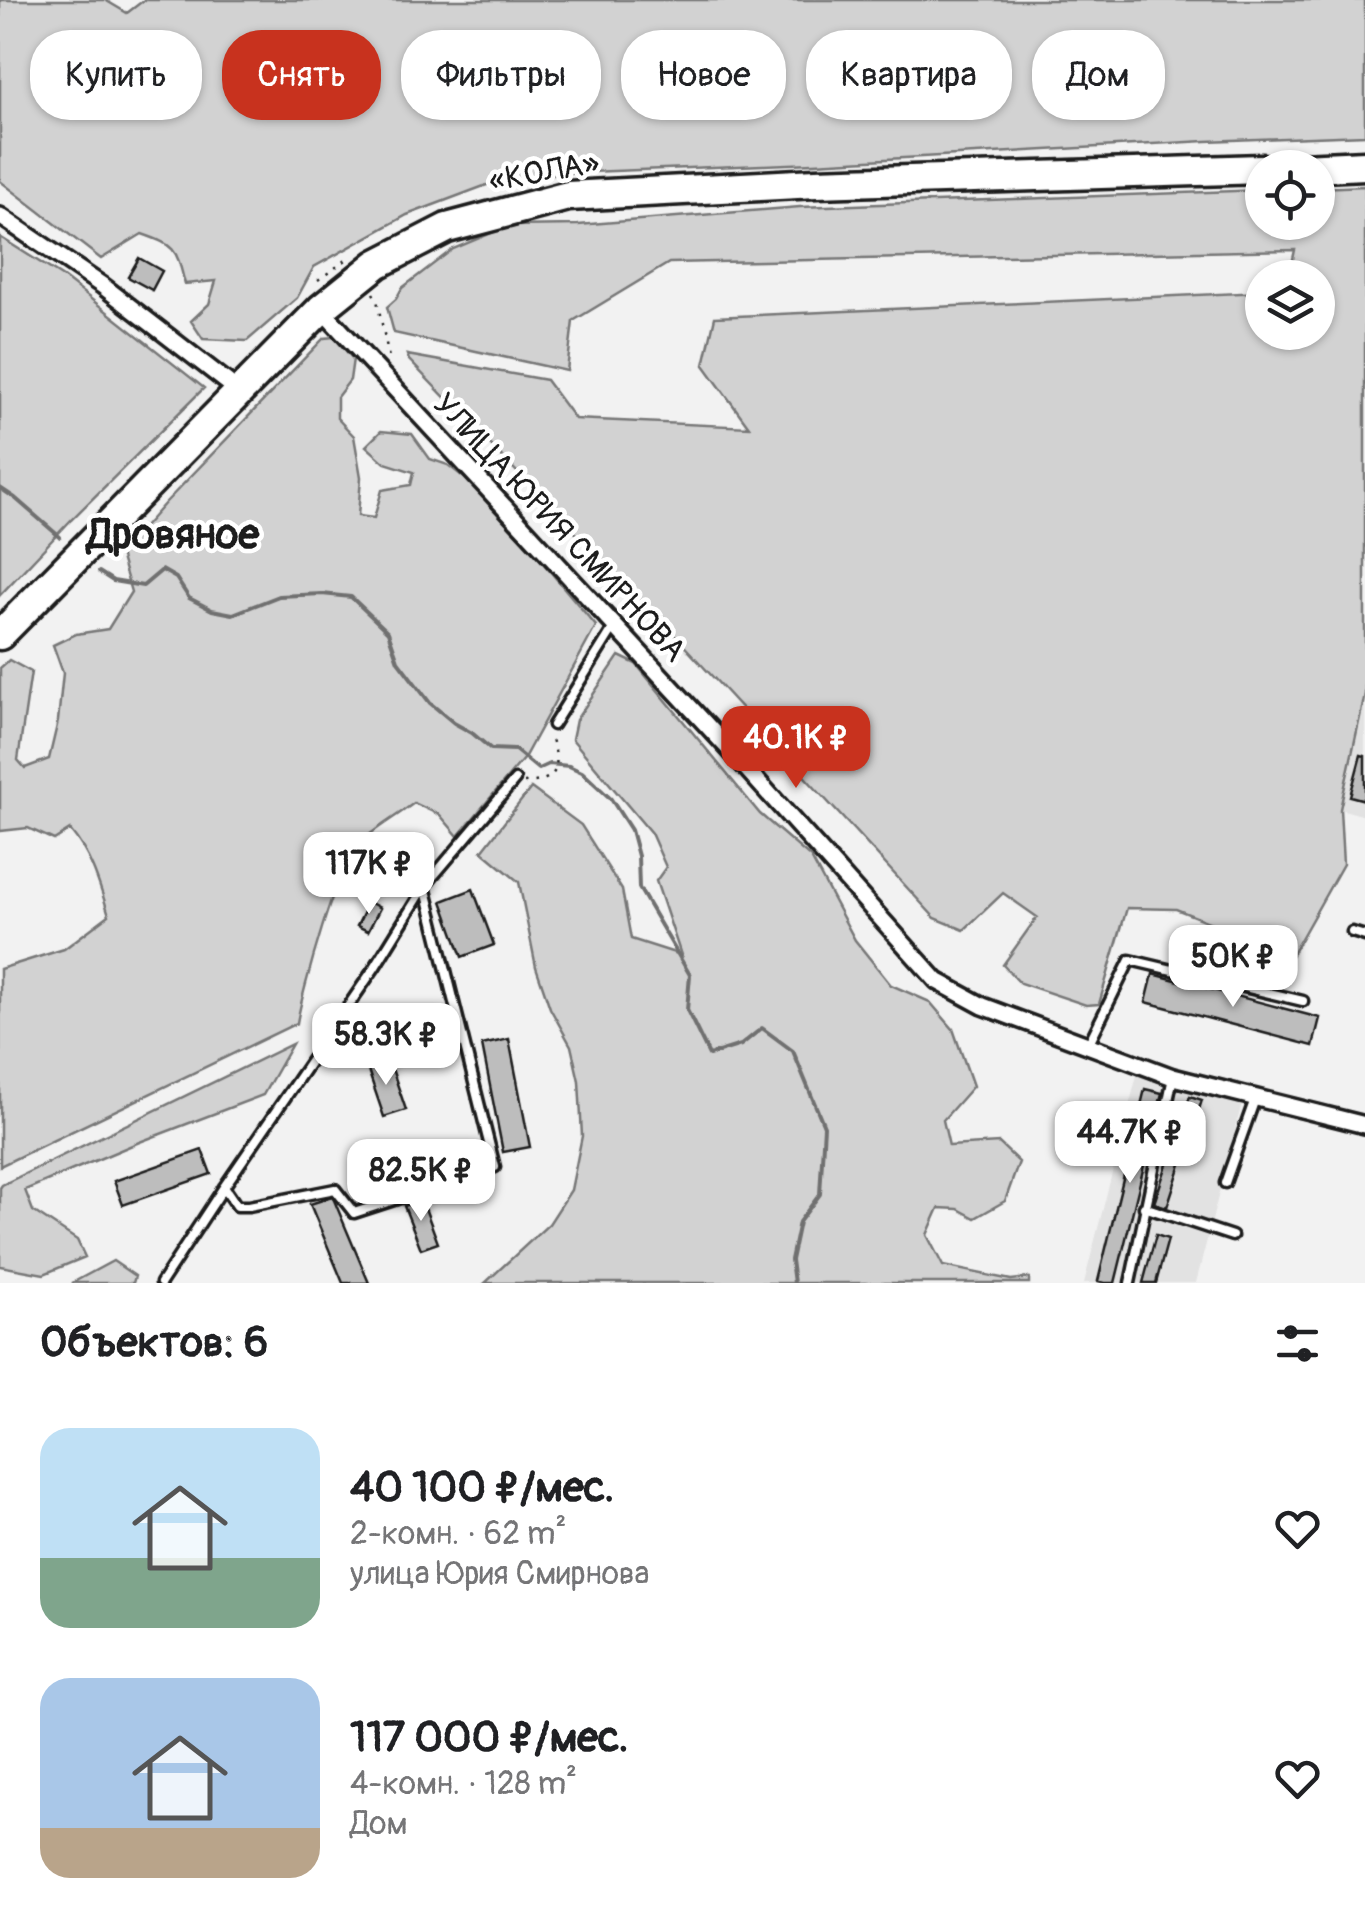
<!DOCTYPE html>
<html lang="ru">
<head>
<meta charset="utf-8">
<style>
  body { margin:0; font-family:Pangolin,sans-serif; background:#f6f6f6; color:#202124; height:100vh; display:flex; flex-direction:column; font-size:38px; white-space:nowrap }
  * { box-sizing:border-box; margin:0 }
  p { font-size:32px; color:#757577 }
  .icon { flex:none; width:55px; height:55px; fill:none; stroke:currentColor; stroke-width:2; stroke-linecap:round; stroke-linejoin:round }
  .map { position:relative; height:1283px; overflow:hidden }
  .details { display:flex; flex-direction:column; background:#fff; flex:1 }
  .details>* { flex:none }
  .top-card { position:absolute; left:30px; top:30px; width:1305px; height:90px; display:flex; gap:20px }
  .buttons { position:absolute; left:1245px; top:150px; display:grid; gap:20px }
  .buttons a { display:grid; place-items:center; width:90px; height:90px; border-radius:50%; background:#fff; box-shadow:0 2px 8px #0004; font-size:50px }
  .price { position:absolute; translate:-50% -85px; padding:0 22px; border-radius:20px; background:#fff; color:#222; font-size:32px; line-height:65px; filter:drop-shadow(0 2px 5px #0008) }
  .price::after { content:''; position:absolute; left:50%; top:60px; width:30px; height:22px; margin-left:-15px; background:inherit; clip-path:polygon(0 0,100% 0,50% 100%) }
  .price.selected { background:#c8321e; color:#fff }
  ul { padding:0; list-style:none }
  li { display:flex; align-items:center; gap:30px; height:250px; padding:0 40px }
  li span { display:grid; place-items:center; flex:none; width:280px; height:200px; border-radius:30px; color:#555 }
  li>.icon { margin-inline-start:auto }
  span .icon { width:120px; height:120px; fill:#fffc; stroke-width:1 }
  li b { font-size:42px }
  h2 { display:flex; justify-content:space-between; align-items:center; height:120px; padding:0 40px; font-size:42px }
  .pill { padding:0 35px; border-radius:40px; background:#fff; box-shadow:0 2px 8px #0004; font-size:35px; line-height:90px }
  .pill.selected { background:#c8321e; color:#fff }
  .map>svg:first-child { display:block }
  .built { fill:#e2e2e2 }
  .green { fill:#d2d2d2; stroke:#777; stroke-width:2.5 }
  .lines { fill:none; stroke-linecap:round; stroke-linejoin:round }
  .stream { stroke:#707070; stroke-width:4 }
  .building { fill:#bdbdbd; stroke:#1c1c1c; stroke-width:2.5 }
  .lane-casing { stroke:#1c1c1c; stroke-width:15 }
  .street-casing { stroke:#1c1c1c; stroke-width:22 }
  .highway-casing { stroke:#1c1c1c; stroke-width:35 }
  .path { stroke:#1c1c1c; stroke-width:2.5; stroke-dasharray:2.5 8; stroke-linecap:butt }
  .lane { stroke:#fff; stroke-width:8 }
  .street { stroke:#fff; stroke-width:15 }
  .highway { stroke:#fff; stroke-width:28 }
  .labels { text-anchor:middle; stroke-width:9; stroke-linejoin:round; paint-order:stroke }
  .street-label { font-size:32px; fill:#1c1c1c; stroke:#fff }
  .district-label { font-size:42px; font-weight:bold; fill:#1c1c1c; stroke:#fff }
</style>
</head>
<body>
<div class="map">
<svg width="1365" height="1283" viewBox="0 0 1365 1283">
  <rect width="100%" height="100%" fill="#f2f2f2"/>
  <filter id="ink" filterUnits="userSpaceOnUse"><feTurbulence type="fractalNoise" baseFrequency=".01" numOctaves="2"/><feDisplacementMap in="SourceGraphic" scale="20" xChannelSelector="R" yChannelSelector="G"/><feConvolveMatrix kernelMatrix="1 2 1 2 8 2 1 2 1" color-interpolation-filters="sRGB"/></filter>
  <g filter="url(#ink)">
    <path class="built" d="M 1365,694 L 1365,816 L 1340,809 Z
      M 1137,1075 L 1242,1103 L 1196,1283 L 1084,1283 Z"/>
    <path class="green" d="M 0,0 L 105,0 L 127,13 L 144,0 L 1365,0 L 1365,135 L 1206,141 L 814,163 L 564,173 L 492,183 L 407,215 L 314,267 L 297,298 L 247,341 L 203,339 L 191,321 L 209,304 L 216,281 L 185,284 C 176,249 177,246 142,234 L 101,259 L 0,181 Z
      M 1365,186 L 1365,694 L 1340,809 L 1343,864 L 1291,956 L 1254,948 L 1214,924 L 1176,909 L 1127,908 L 1099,1004 L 1086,1005 L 1020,983 L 1003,965 L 1037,917 L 1003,893 L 964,930 L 935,918 L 676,637 L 409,360 L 407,355 L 546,380 L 575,419 L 749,427 L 704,365 L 715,317 L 1262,292 L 1262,332 L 1318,332 L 1318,278 L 1289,277 L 1295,250 L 669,263 L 573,321 L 567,371 L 394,333 L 387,307 L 396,299 L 402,288 L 453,249 L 508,226 L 578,225 L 800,207 L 1262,190 L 1262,222 L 1318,222 L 1318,188 Z
      M 0,237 L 63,277 L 204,388 L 71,520 L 0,595 Z
      M 334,337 L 353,359 L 350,380 L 337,397 L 337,418 L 354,436 L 361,477 L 358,516 L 374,518 L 382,490 L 411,485 L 414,472 L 385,463 L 366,446 L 381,431 L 412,434 L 430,459 L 448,465 L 485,494 L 596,626 L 524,758 L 458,836 L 440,815 L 414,803 C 396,817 374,829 357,845 C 338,862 302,992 297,1023 L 0,1166 L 0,969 L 64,949 L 109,915 C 99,883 91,855 70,830 L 54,840 L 28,828 L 0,831 L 0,668 L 9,660 L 31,672 L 18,760 L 25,768 L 49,759 L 58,721 L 63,673 L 53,645 L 76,634 L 108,629 L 131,592 L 120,554 L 166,502 L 324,338 Z
      M 619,656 L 636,664 L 760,814 L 811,858 L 855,940 L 891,985 L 930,1002 L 953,1029 L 973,1086 L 943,1120 L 949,1146 L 999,1143 L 1019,1162 L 1005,1201 L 975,1218 L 958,1209 L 939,1208 L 927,1235 L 943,1266 L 1011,1280 L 1029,1278 L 1029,1283 L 485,1283 L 549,1224 L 571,1190 L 582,1136 L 579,1081 L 571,1046 L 550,1008 L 536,967 L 519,882 L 482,851 L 531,788 L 581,825 L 622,890 L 631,939 L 681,955 L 656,881 L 666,867 L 651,833 L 572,739 L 576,720 Z
      M 292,1044 L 263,1095 L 137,1143 L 25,1190 L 33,1211 L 77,1240 L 85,1257 L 44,1274 L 0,1266 L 0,1188 L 2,1185 Z
      M 113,1261 L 135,1276 L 133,1283 L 72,1283 Z"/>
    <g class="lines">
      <path class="stream" d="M 0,488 L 15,498 L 60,537
        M 99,572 L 113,581 L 143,586 L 162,570 L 176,578 L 189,598 L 212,610 L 233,614 L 279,596 L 322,594 L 351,597 L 388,632 L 398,661 L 430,703 L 454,723 L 472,733 L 491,749 L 515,750 L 538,769 L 549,764 L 569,766 L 582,772 L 611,799 L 631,830 L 638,856 L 639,888 L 690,975 L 687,1010 L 709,1055 L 741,1045 L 762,1028 L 793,1051 L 824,1126 L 820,1194 L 799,1222 L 791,1260 L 794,1283"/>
    </g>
    <path class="building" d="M 139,258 L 162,271 L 152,290 L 128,277 Z
      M 1361,755 L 1365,756 L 1365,800 L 1350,796 Z
      M 473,889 L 494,945 L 462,957 L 442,901 Z
      M 369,902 L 380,908 L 368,931 L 357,926 Z
      M 1153,974 L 1320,1018 L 1313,1046 L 1146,1002 Z
      M 509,1039 L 530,1147 L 503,1152 L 482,1045 Z
      M 389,1060 L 406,1110 L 384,1117 L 367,1067 Z
      M 1145,1089 L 1162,1093 L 1115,1283 L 1105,1283 L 1098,1281 Z
      M 1190,1096 L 1202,1100 L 1167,1207 L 1154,1203 Z
      M 202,1150 L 211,1174 L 123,1205 L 114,1181 Z
      M 332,1197 L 334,1200 L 369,1283 L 343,1283 L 310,1204 Z
      M 422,1200 L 438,1243 L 421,1249 L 404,1206 Z
      M 1156,1235 L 1168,1239 L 1156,1283 L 1143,1283 Z"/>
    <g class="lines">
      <g class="lane-casing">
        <path id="lane" d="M 553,725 L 614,627
          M 1352,932 L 1365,936
          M 1087,1047 L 1130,960 L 1303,1001
          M 1225,1183 L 1255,1099
          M 224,1187 L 237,1206 L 249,1206 L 335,1189 L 354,1213 L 495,1167 L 425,886
          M 1144,1207 L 1232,1236
          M 161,1283 L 224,1187 L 375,967 L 425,886 L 515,780
          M 1130,1283 L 1173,1077"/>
      </g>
      <g class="street-casing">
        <path id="street" d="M 0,216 L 103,286 L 240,392
          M 321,309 L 728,748 L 937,981 L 983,1006 L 1173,1077 L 1365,1125"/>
      </g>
      <g class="highway-casing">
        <path id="highway" d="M 1301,168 L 1365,165
          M 0,635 L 321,309 L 377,264 L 447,228 L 568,196 L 816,183 L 1262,169"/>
      </g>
      <path class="path" d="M 318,280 L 349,258
        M 373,293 L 377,300 L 389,358
        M 524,783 C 560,781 561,767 551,736"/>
      <use href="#lane" class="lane"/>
      <use href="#street" class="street"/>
      <use href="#highway" class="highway"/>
    </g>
  </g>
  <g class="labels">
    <g class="street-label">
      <text transform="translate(544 171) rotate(-10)" y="11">«КОЛА»</text>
      <text transform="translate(560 527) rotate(47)" y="11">УЛИЦА ЮРИЯ СМИРНОВА</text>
    </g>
    <g class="district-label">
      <text x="173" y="548">Дровяное</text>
    </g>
  </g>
</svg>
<div class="buttons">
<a><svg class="icon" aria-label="locate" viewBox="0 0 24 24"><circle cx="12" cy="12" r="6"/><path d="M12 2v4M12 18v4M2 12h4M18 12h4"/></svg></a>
<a><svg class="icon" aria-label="layers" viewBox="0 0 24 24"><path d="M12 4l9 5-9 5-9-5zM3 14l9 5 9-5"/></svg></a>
</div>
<b class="price selected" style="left:796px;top:791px">40.1K ₽</b>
<b class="price" style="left:369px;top:917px">117K ₽</b>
<b class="price" style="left:1233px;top:1010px">50K ₽</b>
<b class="price" style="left:386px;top:1088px">58.3K ₽</b>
<b class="price" style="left:1130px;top:1186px">44.7K ₽</b>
<b class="price" style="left:421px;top:1224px">82.5K ₽</b>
<div class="top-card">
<a class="pill">Купить</a>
<a class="pill selected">Снять</a>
<a class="pill">Фильтры</a>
<a class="pill">Новое</a>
<a class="pill">Квартира</a>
<a class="pill">Дом</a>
</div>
</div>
<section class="details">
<h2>Объектов: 6<svg class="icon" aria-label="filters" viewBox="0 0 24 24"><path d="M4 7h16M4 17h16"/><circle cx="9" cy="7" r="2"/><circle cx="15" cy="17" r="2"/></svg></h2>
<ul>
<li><span style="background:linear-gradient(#bfe0f5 65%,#7fa58c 0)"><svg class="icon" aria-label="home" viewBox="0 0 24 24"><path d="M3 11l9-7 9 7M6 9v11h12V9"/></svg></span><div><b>40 100 ₽/мес.</b><p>2-комн. · 62 m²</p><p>улица Юрия Смирнова</p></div><svg class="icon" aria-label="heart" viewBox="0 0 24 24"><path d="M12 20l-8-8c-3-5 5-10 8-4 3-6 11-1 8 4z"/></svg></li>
<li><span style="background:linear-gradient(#a9c7e8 75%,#b9a48a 0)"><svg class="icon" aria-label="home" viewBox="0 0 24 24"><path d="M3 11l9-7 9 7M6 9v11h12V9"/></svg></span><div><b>117 000 ₽/мес.</b><p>4-комн. · 128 m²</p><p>Дом</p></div><svg class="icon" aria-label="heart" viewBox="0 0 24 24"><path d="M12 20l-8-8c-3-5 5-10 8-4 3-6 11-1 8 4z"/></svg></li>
</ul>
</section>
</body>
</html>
